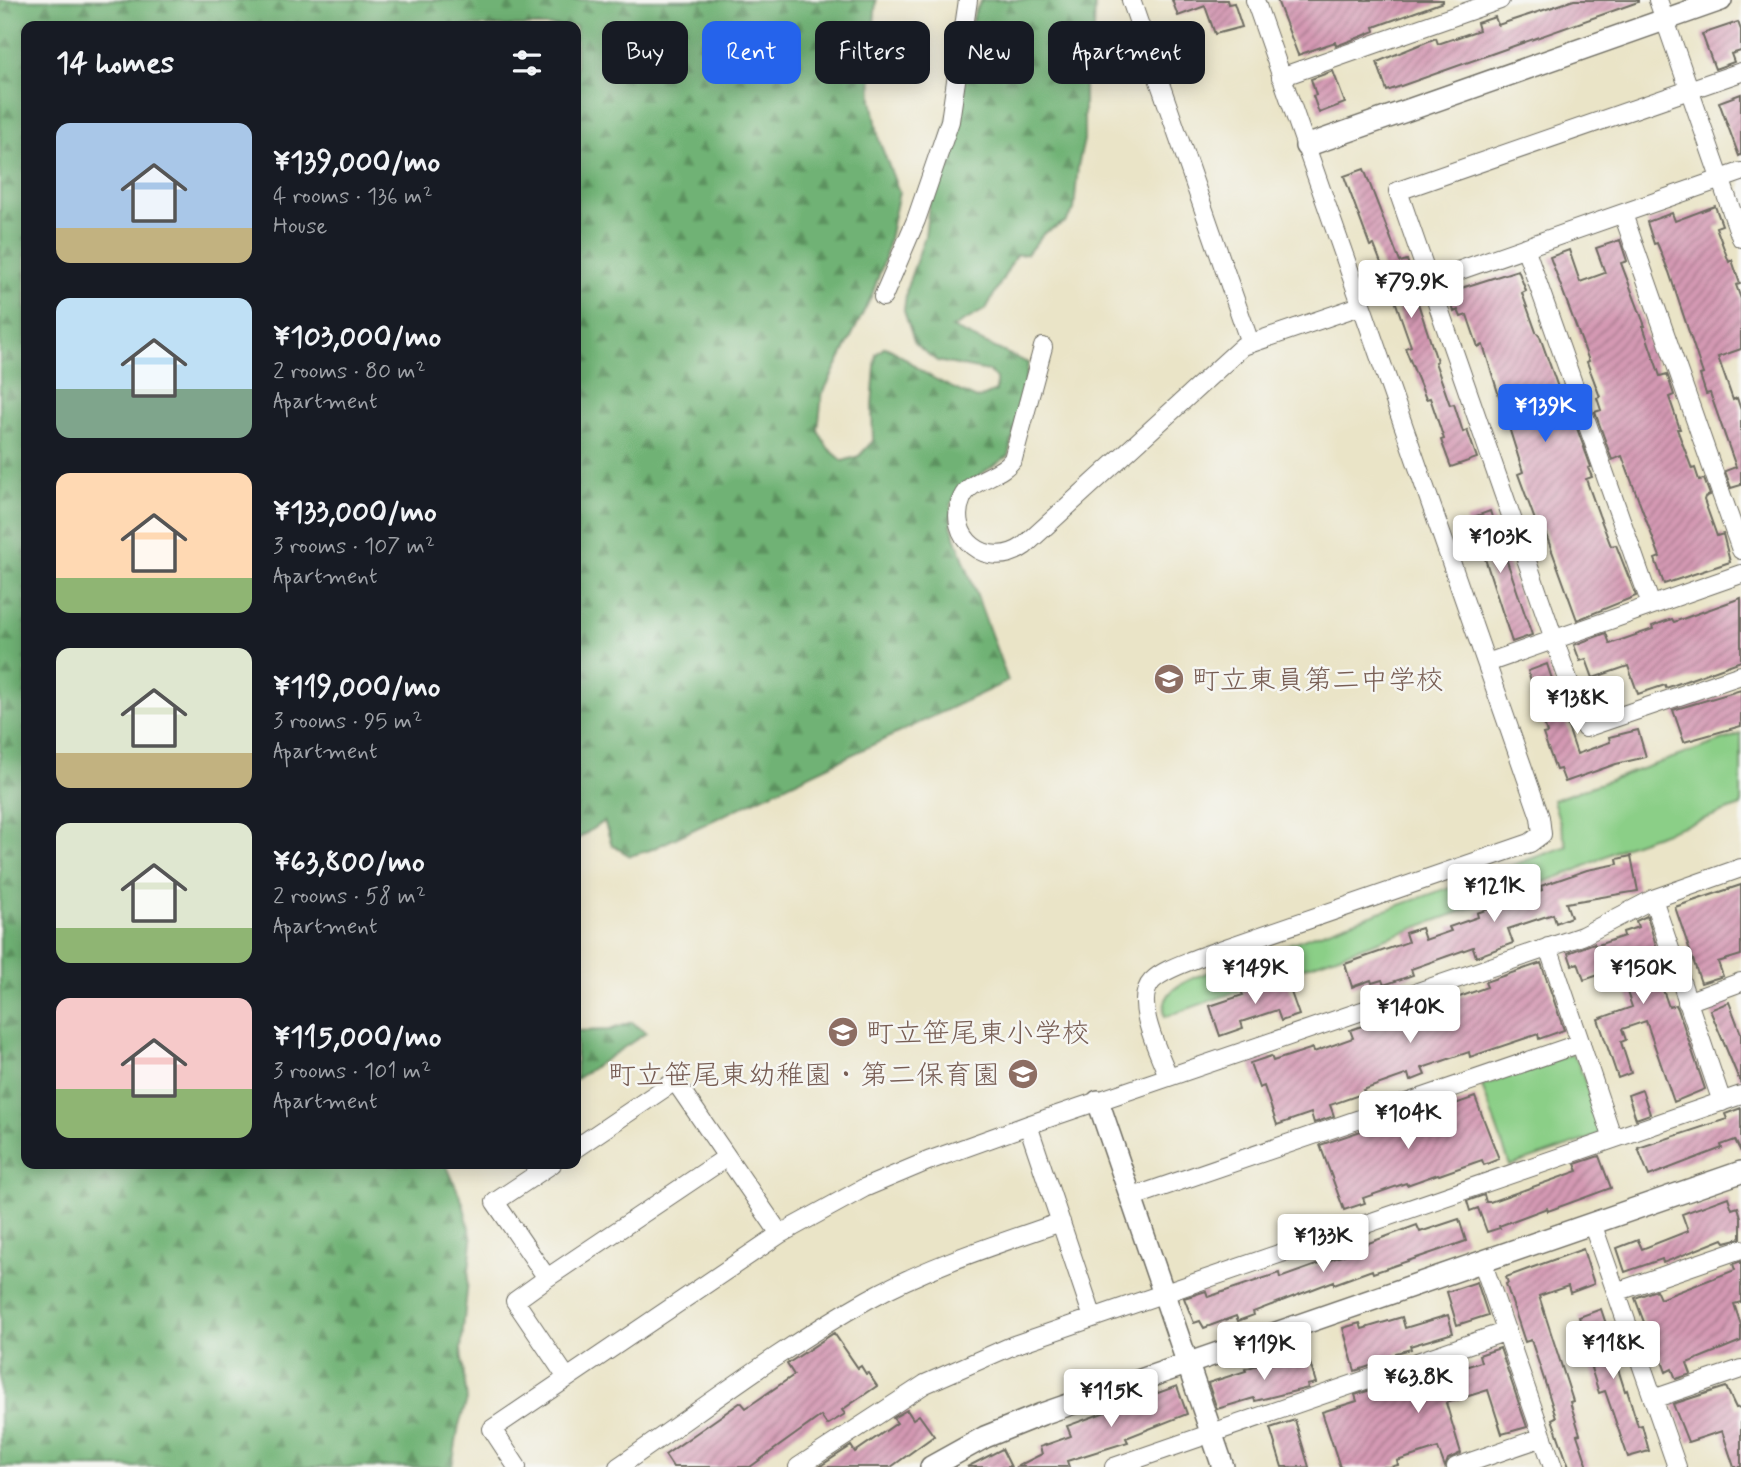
<!DOCTYPE html>
<html lang="en">
<head>
<meta charset="utf-8">
<style>
  body { margin:0; font-family:Mynerve,"Klee One",sans-serif; background:#242831; color:#f1f3f6; height:100vh; display:flex; flex-direction:column; font-size:26px; white-space:nowrap }
  * { box-sizing:border-box; margin:0 }
  p { font-size:23px; color:#9ea1a6 }
  .icon { flex:none; width:38px; height:38px; fill:none; stroke:currentColor; stroke-width:2; stroke-linecap:round; stroke-linejoin:round }
  .map { position:relative; flex:1; overflow:hidden }
  .details { position:absolute; left:21px; top:21px; width:560px; height:1148px; display:flex; flex-direction:column; background:#171b24; border-radius:14px; box-shadow:0 4px 18px #0003 }
  .details>* { flex:none }
  .guide { position:absolute; left:602px; top:21px; width:665px; height:63px; display:flex; gap:14px }
  .price { position:absolute; translate:-50% -60px; padding:0 16px; border-radius:7px; background:#fff; color:#222; font-size:23px; line-height:46px; filter:drop-shadow(0 2px 4px #0008) }
  .price::after { content:''; position:absolute; left:50%; top:42px; width:21px; height:16px; margin-left:-10px; background:inherit; clip-path:polygon(0 0,100% 0,50% 100%) }
  .price.on { background:#2563eb; color:#fff }
  ul { padding:0; list-style:none }
  li { display:flex; align-items:center; gap:21px; height:175px; padding:0 35px }
  li span { display:grid; place-items:center; flex:none; width:196px; height:140px; border-radius:14px; color:#555 }
  li>.icon { margin-inline-start:auto }
  span .icon { width:84px; height:84px; fill:#fffc; stroke-width:1 }
  li b { font-size:30px }
  h2 { display:flex; justify-content:space-between; align-items:center; height:84px; padding:0 35px; font-size:30px }
  .tag { padding:0 24px; border-radius:14px; background:#171b24; box-shadow:0 4px 18px #0003; font-size:24px; line-height:63px }
  .tag.on { background:#2563eb; color:#fff }
  .map>svg:first-child { display:block }
  .forest { fill:url(#forest-firs); stroke:#4e6e50; stroke-width:2 }
  .park { fill:#8bcf87; stroke:#5b7d59; stroke-width:2 }
  .building { fill:url(#building-hatch) }
  .lines { fill:none; stroke-linecap:round; stroke-linejoin:round }
  .minor-casing { stroke:#6e6c62; stroke-width:20 }
  .tertiary-casing { stroke:#6e6c62; stroke-width:24 }
  .minor { stroke:#fff; stroke-width:18 }
  .tertiary { stroke:#fff; stroke-width:21 }
  .labels { text-anchor:middle; stroke-width:5; stroke-linejoin:round; paint-order:stroke }
  .education-label { font-size:28px; fill:#785e54; stroke:#f6f6f2; text-anchor:start }
</style>
</head>
<body>
<div class="map">
<svg width="1741" height="1467" viewBox="0 0 1741 1467">
  <defs>
    <pattern id="forest-firs" width="22" height="20" patternUnits="userSpaceOnUse" patternTransform="scale(1.75)"><rect width="22" height="20" fill="#70b274"/><path d="M5 1l3.5 6h-7zM16 11l3.5 6h-7z" fill="#5c915f"/></pattern>
    <pattern id="building-hatch" width="6" height="6" patternUnits="userSpaceOnUse" patternTransform="scale(1.75)"><rect width="6" height="6" fill="#d499b3"/><path d="M-1 1l2-2M0 6l6-6M5 7l2-2" fill="none" stroke="#ac7d92"/></pattern>
  </defs>
  <rect width="100%" height="100%" fill="#f6f6f2"/>
  <filter id="ink" filterUnits="userSpaceOnUse"><feTurbulence type="fractalNoise" baseFrequency=".0143" numOctaves="2"/><feDisplacementMap in="SourceGraphic" scale="14" xChannelSelector="R" yChannelSelector="G"/><feConvolveMatrix kernelMatrix="1 2 1 2 8 2 1 2 1" color-interpolation-filters="sRGB"/></filter>
  <filter id="wash" filterUnits="userSpaceOnUse"><feTurbulence type="fractalNoise" baseFrequency=".00686" numOctaves="4" result="noise"/><feDisplacementMap in="SourceGraphic" scale="28" xChannelSelector="R" yChannelSelector="G"/><feGaussianBlur stdDeviation="1.57" result="paint"/><feColorMatrix in="noise" values="0 0 0 0 0 0 0 0 0 0 0 0 0 0 0 0 0 1.4 0 .05"/><feComposite in="paint" operator="in"/></filter>
  <g filter="url(#wash)">
    <rect width="100%" height="100%" fill="#eae4c7"/>
    <path class="forest" d="M 0,0 L 876,0 L 871,61 L 872,99 L 879,140 L 899,192 L 885,258 L 872,295 L 822,395 L 818,430 L 828,448 L 843,461 L 859,456 L 873,441 L 872,407 L 876,354 L 885,347 C 900,353 905,359 917,368 C 935,381 957,390 977,399 L 996,391 L 996,378 L 988,371 L 937,361 L 915,344 L 904,311 L 907,287 L 925,236 L 931,188 L 975,11 L 982,0 L 1095,0 L 1094,29 L 1084,70 L 1084,140 L 1078,166 L 1074,210 L 1065,222 L 1044,233 L 1027,254 L 1016,255 L 986,309 L 952,328 L 1028,363 L 1024,395 L 1008,456 L 959,489 L 951,504 L 951,525 L 1008,681 L 650,850 L 630,856 L 612,845 L 604,821 L 576,840 L 576,26 L 26,26 L 26,1164 L 446,1164 L 463,1203 L 472,1240 L 461,1350 L 467,1400 L 459,1425 L 452,1467 L 0,1467 Z
      M 632,1022 L 646,1033 L 576,1079 L 576,1031 L 610,1030 Z"/>
    <path class="park" d="M 1741,734 L 1741,806 L 1626,846 L 1575,871 L 1165,1017 C 1160,993 1179,984 1198,976 L 1567,846 L 1553,800 Z
      M 1572,1054 L 1578,1062 L 1601,1127 L 1598,1134 L 1594,1137 L 1510,1166 L 1482,1086 Z"/>
    <g id="blocks">
      <path class="building" d="M 1172,0 L 1227,0 L 1228,4 L 1234,3 L 1242,27 L 1215,34 L 1205,6 L 1178,16 Z
        M 1277,0 L 1443,0 L 1443,2 L 1374,27 L 1375,31 L 1360,37 L 1336,46 L 1335,42 L 1298,55 Z
        M 1574,0 L 1638,0 L 1638,2 L 1387,91 L 1377,62 L 1436,38 L 1438,44 L 1479,30 L 1477,23 L 1495,17 L 1498,25 Z
        M 1738,22 L 1741,30 L 1741,51 L 1731,54 L 1734,62 L 1715,69 L 1702,34 Z
        M 1333,71 L 1345,103 L 1319,113 L 1313,96 L 1316,95 L 1311,79 Z
        M 1741,94 L 1741,155 L 1739,156 L 1719,102 Z
        M 1364,169 L 1400,262 L 1407,260 L 1414,281 L 1411,282 L 1437,361 L 1435,362 L 1450,405 L 1454,404 L 1463,432 L 1467,430 L 1477,458 L 1451,467 L 1441,440 L 1444,439 L 1430,398 L 1426,399 L 1405,348 L 1411,346 L 1391,289 L 1374,245 L 1370,246 L 1344,176 Z
        M 1715,206 L 1722,225 L 1716,227 L 1729,262 L 1732,260 L 1740,284 L 1736,285 L 1741,299 L 1741,349 L 1718,357 L 1733,400 L 1737,398 L 1741,410 L 1741,485 L 1731,488 L 1725,471 L 1736,467 L 1710,393 L 1706,394 L 1700,375 L 1703,374 L 1669,272 L 1657,243 L 1654,244 L 1647,222 L 1672,213 L 1675,221 Z
        M 1620,240 L 1627,261 L 1621,263 L 1645,326 L 1643,326 L 1660,376 L 1667,374 L 1674,395 L 1669,397 L 1680,429 L 1677,429 L 1692,469 L 1695,468 L 1699,480 L 1704,479 L 1710,495 L 1705,497 L 1704,500 L 1717,536 L 1723,534 L 1730,562 L 1664,584 L 1655,559 L 1660,557 L 1622,456 L 1612,460 L 1595,412 L 1601,410 L 1597,398 L 1600,397 L 1587,362 L 1589,361 L 1550,257 L 1569,250 L 1580,282 L 1605,273 L 1596,248 Z
        M 1518,270 L 1526,291 L 1522,293 L 1536,332 L 1540,337 L 1570,421 L 1574,420 L 1591,467 L 1588,468 L 1592,477 L 1586,479 L 1599,515 L 1611,546 L 1616,545 L 1636,596 L 1577,620 L 1544,529 L 1539,531 L 1518,474 L 1523,472 L 1483,345 L 1478,347 L 1467,315 L 1461,317 L 1458,310 L 1454,312 L 1450,298 L 1454,297 L 1452,291 Z
        M 1490,511 L 1532,635 L 1512,642 L 1479,540 L 1473,542 L 1465,520 Z
        M 1741,598 L 1741,661 L 1666,688 L 1665,685 L 1638,694 L 1628,666 L 1593,678 L 1586,659 L 1580,661 L 1574,645 L 1606,633 L 1610,644 L 1653,629 L 1652,626 L 1672,619 L 1674,622 Z
        M 1547,664 L 1577,754 L 1610,742 L 1609,737 L 1638,730 L 1646,757 L 1616,764 L 1565,782 L 1560,769 L 1556,770 L 1543,734 L 1547,733 L 1528,671 Z
        M 1741,690 L 1741,726 L 1684,742 L 1673,710 Z
        M 1631,856 L 1638,891 L 1566,903 L 1571,917 L 1556,923 L 1553,914 L 1508,929 L 1513,943 L 1476,957 L 1473,947 L 1411,969 L 1413,975 L 1384,985 L 1382,980 L 1372,983 L 1371,980 L 1352,987 L 1345,964 L 1408,942 L 1405,933 L 1421,928 L 1425,940 L 1451,931 L 1449,927 L 1478,917 L 1477,913 L 1542,890 L 1541,886 L 1587,870 L 1618,864 L 1617,859 Z
        M 1741,885 L 1741,955 L 1718,962 L 1723,976 L 1701,983 L 1675,907 Z
        M 1647,916 L 1664,971 L 1657,973 L 1669,1007 L 1676,1005 L 1678,1009 L 1705,1089 L 1674,1102 L 1646,1021 L 1622,1029 L 1626,1040 L 1621,1042 L 1631,1073 L 1618,1078 L 1598,1019 L 1632,1007 L 1619,968 L 1584,980 L 1578,963 L 1572,965 L 1568,953 L 1594,943 L 1595,946 L 1624,936 L 1623,932 L 1638,927 L 1636,921 Z
        M 1541,963 L 1564,1030 L 1539,1039 L 1538,1034 L 1470,1057 L 1469,1052 L 1422,1068 L 1425,1075 L 1410,1081 L 1408,1074 L 1363,1090 L 1365,1093 L 1330,1105 L 1334,1116 L 1314,1123 L 1311,1113 L 1277,1125 L 1264,1086 L 1259,1088 L 1250,1063 L 1271,1056 L 1273,1061 L 1313,1048 L 1314,1052 L 1353,1038 L 1350,1030 L 1418,1007 L 1417,1004 L 1438,997 L 1440,1003 L 1454,999 L 1487,987 L 1485,982 Z
        M 1286,978 L 1299,1015 L 1281,1021 L 1277,1010 L 1241,1022 L 1243,1028 L 1220,1036 L 1210,1006 L 1243,995 L 1241,991 Z
        M 1729,1002 L 1741,1034 L 1741,1084 L 1710,1010 Z
        M 1642,1090 L 1650,1114 L 1636,1119 L 1628,1095 Z
        M 1475,1097 L 1499,1159 L 1484,1165 L 1482,1160 L 1439,1175 L 1438,1174 L 1407,1185 L 1406,1183 L 1363,1198 L 1365,1203 L 1344,1210 L 1320,1145 L 1442,1103 L 1444,1108 Z
        M 1741,1108 L 1741,1152 L 1735,1140 L 1721,1145 L 1722,1148 L 1649,1176 L 1638,1148 L 1727,1119 L 1725,1114 Z
        M 1599,1156 L 1611,1188 L 1548,1211 L 1547,1208 L 1499,1226 L 1500,1228 L 1487,1232 L 1478,1208 L 1470,1211 L 1467,1201 L 1484,1195 L 1486,1202 L 1490,1202 L 1578,1171 L 1575,1164 Z
        M 1728,1197 L 1732,1209 L 1738,1207 L 1741,1217 L 1741,1238 L 1725,1242 L 1723,1239 L 1663,1263 L 1662,1259 L 1625,1272 L 1617,1248 L 1638,1240 L 1642,1249 L 1688,1231 L 1682,1214 Z
        M 1459,1219 L 1466,1241 L 1373,1273 L 1372,1270 L 1334,1284 L 1334,1281 L 1253,1312 L 1254,1315 L 1238,1321 L 1236,1316 L 1204,1328 L 1200,1321 L 1194,1323 L 1184,1298 L 1206,1291 L 1208,1297 L 1279,1273 L 1280,1278 L 1364,1248 L 1363,1245 L 1417,1225 L 1420,1232 Z
        M 1583,1249 L 1594,1284 L 1570,1293 L 1568,1286 L 1539,1296 L 1573,1401 L 1570,1402 L 1580,1434 L 1577,1435 L 1588,1467 L 1569,1467 L 1552,1419 L 1556,1417 L 1542,1373 L 1531,1340 L 1525,1342 L 1506,1284 L 1508,1283 L 1506,1277 Z
        M 1741,1261 L 1741,1302 L 1734,1304 L 1741,1325 L 1741,1341 L 1687,1363 L 1691,1374 L 1676,1379 L 1672,1369 L 1666,1372 L 1657,1348 L 1654,1349 L 1635,1298 L 1656,1290 L 1660,1299 L 1735,1270 L 1733,1264 Z
        M 1477,1282 L 1488,1315 L 1457,1325 L 1447,1292 Z
        M 1601,1309 L 1609,1333 L 1618,1331 L 1621,1344 L 1612,1347 L 1612,1350 L 1625,1391 L 1627,1390 L 1638,1426 L 1642,1425 L 1649,1451 L 1628,1457 L 1605,1391 L 1599,1393 L 1590,1365 L 1594,1364 L 1579,1317 Z
        M 1448,1315 L 1453,1333 L 1410,1346 L 1411,1349 L 1396,1353 L 1397,1357 L 1355,1371 L 1343,1328 L 1360,1323 L 1362,1329 L 1402,1317 L 1405,1328 Z
        M 834,1333 L 858,1368 L 861,1366 L 866,1374 L 868,1373 L 877,1386 L 842,1410 L 845,1414 L 827,1425 L 821,1416 L 750,1467 L 673,1467 L 665,1455 L 741,1402 L 746,1408 L 794,1375 L 787,1364 Z
        M 1500,1348 L 1527,1427 L 1502,1434 L 1488,1390 L 1446,1403 L 1461,1453 L 1448,1459 L 1445,1467 L 1438,1448 L 1397,1461 L 1398,1465 L 1390,1467 L 1340,1467 L 1322,1412 L 1357,1401 L 1355,1395 L 1404,1379 L 1404,1381 L 1435,1372 L 1436,1376 L 1481,1362 L 1479,1355 Z
        M 1307,1353 L 1316,1383 L 1307,1385 L 1308,1388 L 1255,1401 L 1254,1398 L 1217,1409 L 1208,1383 L 1246,1371 L 1245,1369 L 1267,1362 L 1268,1365 Z
        M 1177,1386 L 1187,1414 L 1126,1438 L 1128,1442 L 1067,1461 L 1069,1467 L 1016,1467 L 1042,1454 L 1040,1447 L 1071,1436 L 1067,1426 Z
        M 1726,1387 L 1736,1408 L 1741,1407 L 1741,1467 L 1734,1467 L 1722,1431 L 1688,1442 L 1673,1404 Z
        M 907,1410 L 913,1419 L 919,1415 L 934,1436 L 891,1467 L 819,1467 L 851,1446 L 855,1452 L 897,1423 L 893,1418 Z
        M 1295,1420 L 1309,1467 L 1282,1467 L 1270,1428 Z
        M 1002,1449 L 1011,1467 L 967,1467 Z"/>
    </g>
  </g>
  <g filter="url(#ink)">
    <use href="#blocks" fill-opacity="0" stroke="#6e6c62" stroke-width="2"/>
    <g class="lines">
      <g class="minor-casing">
        <path id="minor" d="M 1131,0 L 1250,343
          M 1658,0 L 1741,238
          M 1741,72 L 1398,191 L 1585,728 L 1741,675
          M 1281,77 L 1500,0
          M 1623,214 L 1741,550
          M 1525,247 L 1651,605
          M 1429,281 L 1741,172
          M 883,297 L 916,220 L 950,121 L 968,0
          M 1043,347 L 1013,459 C 1001,477 971,478 962,498 C 945,536 987,572 1024,546 L 1243,346 L 1360,306
          M 1487,663 L 1741,574
          M 1653,899 L 1722,1102
          M 1548,947 L 1613,1139
          M 1687,1002 L 1741,982
          M 1168,1076 C 1160,1054 1132,1002 1152,981 C 1163,970 1183,964 1197,958 L 1530,843 L 1542,834 L 1540,817 L 1255,0
          M 1028,1125 L 1093,1318
          M 576,1148 L 675,1081 L 780,1234
          M 552,1164 L 495,1202 L 547,1278 L 515,1301 L 567,1378
          M 1130,1198 L 1581,1043
          M 1592,1223 L 1677,1467
          M 1482,1261 L 1553,1467
          M 547,1278 L 727,1157
          M 1616,1292 L 1741,1249
          M 1653,1399 L 1741,1369
          M 517,1467 L 492,1429 L 780,1234 L 864,1188 L 928,1161 L 1028,1125 L 1582,936 L 1653,899 L 1741,868
          M 618,1467 C 700,1411 780,1349 867,1300 C 928,1266 995,1245 1061,1222
          M 798,1467 L 925,1384 L 1014,1345 L 1741,1095
          M 1114,1467 L 1507,1331
          M 1456,1467 L 1543,1437"/>
      </g>
      <g class="tertiary-casing">
        <path id="tertiary" d="M 1306,146 L 1721,0
          M 1098,1101 L 1223,1467
          M 931,1467 L 985,1437 L 1042,1414 L 1741,1172"/>
      </g>
      <use href="#minor" class="minor"/>
      <use href="#tertiary" class="tertiary"/>
    </g>
  </g>
  <defs>
    <g id="school-disc" transform="scale(1.575)"><circle r="9.5" fill="#8d6e63" stroke="#f6f6f2"/><path d="M0-5L7-2L0 1L-7-2ZM-4 1L0 2.5L4 1V4Q0 6-4 4Z" fill="#fff"/></g>
  </defs>
  <g fill-rule="evenodd">
    <use href="#school-disc" x="1169" y="679"/>
    <use href="#school-disc" x="843" y="1032"/>
    <use href="#school-disc" x="1023" y="1074"/>
  </g>
  <g class="labels">
    <g class="education-label">
      <text x="1192" y="689">町立東員第二中学校</text>
      <text x="866" y="1042">町立笹尾東小学校</text>
      <text x="1000" y="1084" text-anchor="end">町立笹尾東幼稚園・第二保育園</text>
    </g>
  </g>
</svg>
<b class="price" style="left:1411px;top:320px">¥79.9K</b>
<b class="price on" style="left:1545px;top:444px">¥139K</b>
<b class="price" style="left:1500px;top:575px">¥103K</b>
<b class="price" style="left:1577px;top:736px">¥138K</b>
<b class="price" style="left:1494px;top:924px">¥121K</b>
<b class="price" style="left:1255px;top:1006px">¥149K</b>
<b class="price" style="left:1643px;top:1006px">¥150K</b>
<b class="price" style="left:1410px;top:1045px">¥140K</b>
<b class="price" style="left:1408px;top:1151px">¥104K</b>
<b class="price" style="left:1323px;top:1274px">¥133K</b>
<b class="price" style="left:1613px;top:1381px">¥118K</b>
<b class="price" style="left:1264px;top:1382px">¥119K</b>
<b class="price" style="left:1418px;top:1415px">¥63.8K</b>
<b class="price" style="left:1111px;top:1429px">¥115K</b>
<div class="guide">
<a class="tag">Buy</a>
<a class="tag on">Rent</a>
<a class="tag">Filters</a>
<a class="tag">New</a>
<a class="tag">Apartment</a>
</div>
<section class="details">
<h2>14 homes<svg class="icon" aria-label="filters" viewBox="0 0 24 24"><path d="M4 7h16M4 17h16"/><circle cx="9" cy="7" r="2"/><circle cx="15" cy="17" r="2"/></svg></h2>
<ul>
<li><span style="background:linear-gradient(#a9c7e8 75%,#c2b280 0)"><svg class="icon" aria-label="home" viewBox="0 0 24 24"><path d="M3 11l9-7 9 7M6 9v11h12V9"/></svg></span><div><b>¥139,000/mo</b><p>4 rooms · 136 m²</p><p>House</p></div></li>
<li><span style="background:linear-gradient(#bfe0f5 65%,#7fa58c 0)"><svg class="icon" aria-label="home" viewBox="0 0 24 24"><path d="M3 11l9-7 9 7M6 9v11h12V9"/></svg></span><div><b>¥103,000/mo</b><p>2 rooms · 80 m²</p><p>Apartment</p></div></li>
<li><span style="background:linear-gradient(#ffd9b3 75%,#8fb573 0)"><svg class="icon" aria-label="home" viewBox="0 0 24 24"><path d="M3 11l9-7 9 7M6 9v11h12V9"/></svg></span><div><b>¥133,000/mo</b><p>3 rooms · 107 m²</p><p>Apartment</p></div></li>
<li><span style="background:linear-gradient(#dfe7d0 75%,#c2b280 0)"><svg class="icon" aria-label="home" viewBox="0 0 24 24"><path d="M3 11l9-7 9 7M6 9v11h12V9"/></svg></span><div><b>¥119,000/mo</b><p>3 rooms · 95 m²</p><p>Apartment</p></div></li>
<li><span style="background:linear-gradient(#dfe7d0 75%,#8fb573 0)"><svg class="icon" aria-label="home" viewBox="0 0 24 24"><path d="M3 11l9-7 9 7M6 9v11h12V9"/></svg></span><div><b>¥63,800/mo</b><p>2 rooms · 58 m²</p><p>Apartment</p></div></li>
<li><span style="background:linear-gradient(#f6c9c9 65%,#8fb573 0)"><svg class="icon" aria-label="home" viewBox="0 0 24 24"><path d="M3 11l9-7 9 7M6 9v11h12V9"/></svg></span><div><b>¥115,000/mo</b><p>3 rooms · 101 m²</p><p>Apartment</p></div></li>
</ul>
</section>
</div>
</body>
</html>
